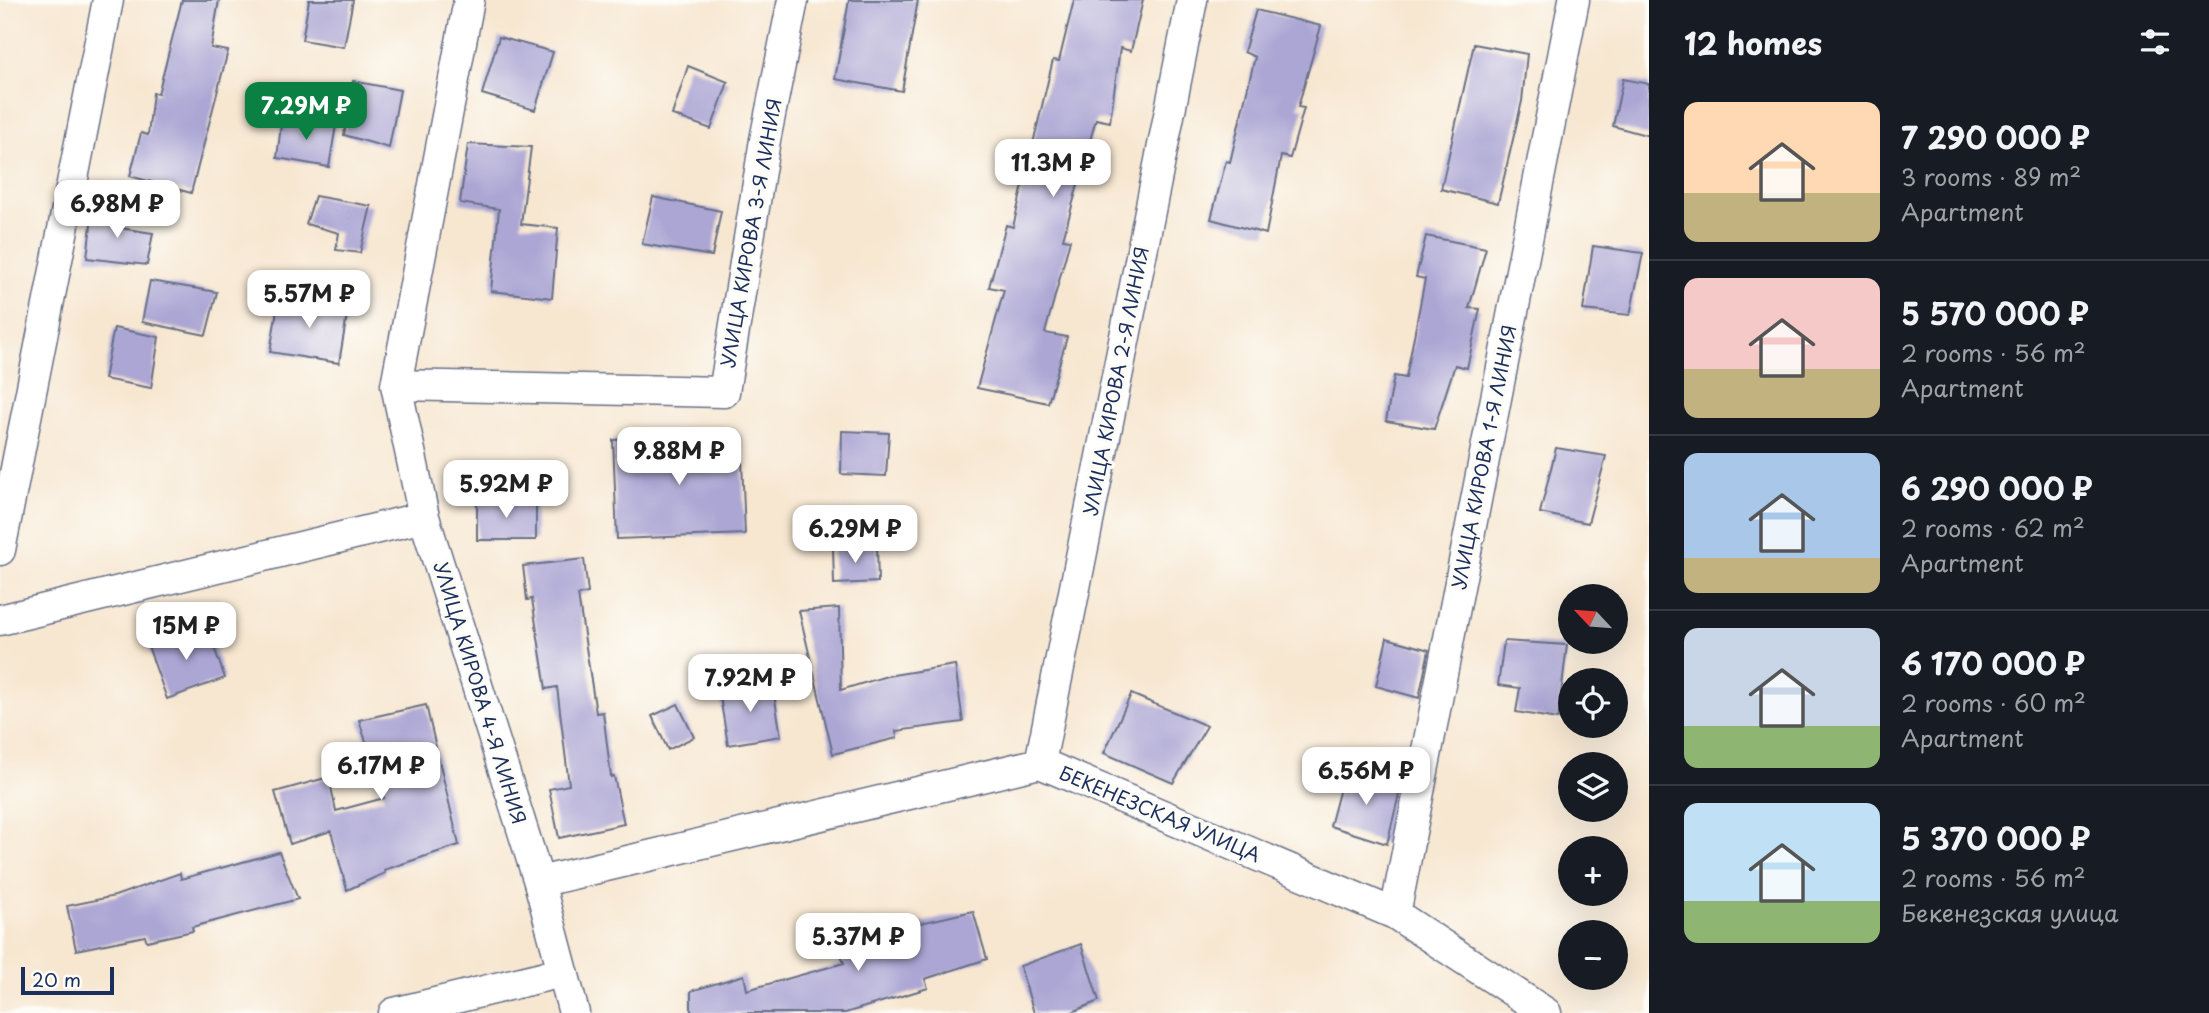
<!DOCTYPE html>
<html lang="en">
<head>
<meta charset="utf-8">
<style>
  body { margin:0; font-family:"Playpen Sans",sans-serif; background:#20242c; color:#f1f3f6; height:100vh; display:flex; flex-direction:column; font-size:26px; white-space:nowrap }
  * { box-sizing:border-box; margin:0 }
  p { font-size:23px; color:#9ea1a6 }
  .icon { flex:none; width:38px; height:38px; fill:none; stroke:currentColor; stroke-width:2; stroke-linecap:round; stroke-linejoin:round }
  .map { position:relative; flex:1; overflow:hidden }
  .sheet { display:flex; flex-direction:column; background:#171b24; width:560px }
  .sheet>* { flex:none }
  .needle { width:46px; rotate:296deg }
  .buttons { position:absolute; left:1558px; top:584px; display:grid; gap:14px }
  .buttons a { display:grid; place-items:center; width:70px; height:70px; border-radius:50%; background:#171b24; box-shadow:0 7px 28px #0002; font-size:35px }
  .scale { position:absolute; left:21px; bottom:18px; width:93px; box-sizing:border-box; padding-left:7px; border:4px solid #1b2f5e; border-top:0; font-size:19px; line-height:24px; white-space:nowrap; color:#1b2f5e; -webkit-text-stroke:5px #fdfcf7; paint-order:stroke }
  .price { position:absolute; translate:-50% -60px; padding:0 16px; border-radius:14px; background:#fff; color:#222; font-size:23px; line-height:46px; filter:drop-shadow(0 2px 4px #0008) }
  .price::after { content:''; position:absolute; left:50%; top:42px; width:21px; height:16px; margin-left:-10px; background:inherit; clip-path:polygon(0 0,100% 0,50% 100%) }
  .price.current { background:#0b8043; color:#fff }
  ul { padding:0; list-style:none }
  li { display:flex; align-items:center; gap:21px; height:175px; padding:0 35px }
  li+li { border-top:2px solid #363941 }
  li span { display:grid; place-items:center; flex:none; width:196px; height:140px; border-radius:14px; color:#555 }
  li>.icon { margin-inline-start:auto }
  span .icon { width:84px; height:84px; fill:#fffc; stroke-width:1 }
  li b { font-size:30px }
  h2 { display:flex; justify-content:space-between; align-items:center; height:84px; padding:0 35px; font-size:30px }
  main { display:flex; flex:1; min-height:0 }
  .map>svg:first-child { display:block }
  .building { fill:#aca6d4 }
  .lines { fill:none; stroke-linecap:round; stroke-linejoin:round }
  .minor-casing { stroke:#686f86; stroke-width:33 }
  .minor { stroke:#fff; stroke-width:30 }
  .labels { text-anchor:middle; stroke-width:7; stroke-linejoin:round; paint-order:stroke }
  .street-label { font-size:19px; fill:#1b2f5e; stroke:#fdfcf7 }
</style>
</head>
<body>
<main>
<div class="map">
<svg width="1649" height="1013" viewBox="0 0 1649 1013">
  <rect width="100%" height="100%" fill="#fdfcf7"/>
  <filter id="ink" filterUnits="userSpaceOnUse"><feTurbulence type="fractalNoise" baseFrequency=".0143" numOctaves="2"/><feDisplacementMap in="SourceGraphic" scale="14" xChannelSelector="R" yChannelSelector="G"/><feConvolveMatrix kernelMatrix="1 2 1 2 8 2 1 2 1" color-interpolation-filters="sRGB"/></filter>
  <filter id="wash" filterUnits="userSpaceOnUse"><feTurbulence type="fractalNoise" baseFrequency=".00686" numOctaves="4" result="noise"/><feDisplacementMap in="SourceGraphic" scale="28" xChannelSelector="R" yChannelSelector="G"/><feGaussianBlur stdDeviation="1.57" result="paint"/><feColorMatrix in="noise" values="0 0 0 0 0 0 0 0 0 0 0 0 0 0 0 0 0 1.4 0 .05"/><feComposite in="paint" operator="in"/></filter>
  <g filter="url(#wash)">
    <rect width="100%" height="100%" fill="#f7e7d1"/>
    <g id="blocks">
      <path class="building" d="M 182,0 L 219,0 L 211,48 L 228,51 L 191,193 L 130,176 L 141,133 L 148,135 L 153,93 L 158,94 Z
        M 309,0 L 353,0 L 344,47 L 302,40 Z
        M 849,0 L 918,0 L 902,91 L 835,79 Z
        M 1074,0 L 1143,0 L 1131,51 L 1120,48 L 1110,122 L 1096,119 L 1063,239 L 1070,240 L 1045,333 L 1067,337 L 1048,403 L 977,388 L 1004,290 L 989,287 L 1006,225 L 1013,227 L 1053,60 L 1059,61 Z
        M 1256,10 L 1321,26 L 1298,107 L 1304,108 L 1290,158 L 1281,156 L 1266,234 L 1211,219 L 1226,161 L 1230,162 L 1255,57 L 1244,52 Z
        M 499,37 L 553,52 L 535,110 L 482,94 Z
        M 1474,44 L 1527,54 L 1522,101 L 1498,203 L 1441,189 Z
        M 688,66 L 728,82 L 711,129 L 672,115 Z
        M 1623,79 L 1649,84 L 1649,136 L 1613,126 Z
        M 353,81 L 400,90 L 389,148 L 344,135 Z
        M 282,117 L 336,125 L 329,167 L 277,158 Z
        M 468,144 L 531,147 L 521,224 L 558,228 L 552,298 L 491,291 L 499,209 L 460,203 Z
        M 315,196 L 371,206 L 360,253 L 336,250 L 339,233 L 306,224 Z
        M 653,197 L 721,211 L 712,256 L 642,244 Z
        M 93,208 L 116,211 L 120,228 L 153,233 L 147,265 L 87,258 Z
        M 1426,236 L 1486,248 L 1469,308 L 1480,309 L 1467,368 L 1455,365 L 1434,429 L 1386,421 L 1394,376 L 1406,378 L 1425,279 L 1416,277 Z
        M 1593,246 L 1643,253 L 1630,315 L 1583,310 Z
        M 150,281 L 217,292 L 206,335 L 142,322 Z
        M 279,298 L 348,309 L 339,363 L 270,352 Z
        M 114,328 L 159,337 L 151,388 L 104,379 Z
        M 842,431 L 889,433 L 886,476 L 841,474 Z
        M 741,435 L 745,534 L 617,539 L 613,440 Z
        M 1556,448 L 1606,456 L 1588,523 L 1540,513 Z
        M 477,500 L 536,500 L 536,540 L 477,540 Z
        M 877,546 L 878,582 L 834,584 L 833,547 Z
        M 584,559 L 588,593 L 578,595 L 596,713 L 603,712 L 611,777 L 614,776 L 624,824 L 559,838 L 549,789 L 569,785 L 557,687 L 546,689 L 532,599 L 527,600 L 523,566 Z
        M 839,608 L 841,690 L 887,676 L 955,665 L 963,722 L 896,731 L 897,738 L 833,754 L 799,611 Z
        M 206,625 L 225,678 L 167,699 L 148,646 Z
        M 1387,638 L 1429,650 L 1419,698 L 1376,686 Z
        M 1504,641 L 1567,645 L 1558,719 L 1516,712 L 1520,688 L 1498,685 Z
        M 772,682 L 781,736 L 728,745 L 719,691 Z
        M 1131,694 L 1207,726 L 1173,783 L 1104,753 Z
        M 678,704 L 694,737 L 668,750 L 652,716 Z
        M 426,705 L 459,845 L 384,870 L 385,873 L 347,890 L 331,831 L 290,844 L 275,792 L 329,777 L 336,811 L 384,798 L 359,720 Z
        M 1344,773 L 1401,786 L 1387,844 L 1330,826 Z
        M 279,852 L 298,899 L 192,927 L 193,931 L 147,941 L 145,936 L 76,950 L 67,906 L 115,896 L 180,873 L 181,879 Z
        M 973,911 L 987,959 L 925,979 L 928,988 L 845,1013 L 691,1013 L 691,991 L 744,975 L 747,990 L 844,963 L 839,950 L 921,923 Z
        M 1081,944 L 1099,1001 L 1070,1013 L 1034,1013 L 1020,966 Z"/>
    </g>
  </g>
  <g filter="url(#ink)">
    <use href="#blocks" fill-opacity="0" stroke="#686f86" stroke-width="2"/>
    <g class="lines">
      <g class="minor-casing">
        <path id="minor" d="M 469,0 L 396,385 L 424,517 L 539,882 L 574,1013
          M 396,385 L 724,392 L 765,140 L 793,0
          M 0,550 L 108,0
          M 0,620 L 424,517
          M 1040,763 L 1192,0
          M 539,882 L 1040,763 L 1395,914 L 1546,1013
          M 1395,914 L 1574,0
          M 394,1013 L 562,972"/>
      </g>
      <use href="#minor" class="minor"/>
    </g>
  </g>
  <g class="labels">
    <g class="street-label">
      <text transform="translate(751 233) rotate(-80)" y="7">УЛИЦА КИРОВА 3-Я ЛИНИЯ</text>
      <text transform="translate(1116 381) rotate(-79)" y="7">УЛИЦА КИРОВА 2-Я ЛИНИЯ</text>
      <text transform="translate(1484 457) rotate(-79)" y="7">УЛИЦА КИРОВА 1-Я ЛИНИЯ</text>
      <text transform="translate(480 693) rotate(73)" y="7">УЛИЦА КИРОВА 4-Я ЛИНИЯ</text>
      <text transform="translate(1160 814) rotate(23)" y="7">БЕКЕНЕЗСКАЯ УЛИЦА</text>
    </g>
  </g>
</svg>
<div class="buttons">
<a><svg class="needle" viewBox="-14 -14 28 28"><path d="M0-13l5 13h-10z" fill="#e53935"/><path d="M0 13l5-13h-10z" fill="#9ea1a6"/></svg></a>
<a><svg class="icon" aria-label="locate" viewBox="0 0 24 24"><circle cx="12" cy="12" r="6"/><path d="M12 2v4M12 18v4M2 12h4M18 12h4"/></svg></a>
<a><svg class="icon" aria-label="layers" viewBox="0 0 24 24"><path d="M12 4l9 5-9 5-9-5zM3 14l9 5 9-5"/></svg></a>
<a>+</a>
<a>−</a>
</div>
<div class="scale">20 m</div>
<b class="price current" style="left:306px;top:142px">7.29M ₽</b>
<b class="price" style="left:1053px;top:199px">11.3M ₽</b>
<b class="price" style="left:117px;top:240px">6.98M ₽</b>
<b class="price" style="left:309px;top:330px">5.57M ₽</b>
<b class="price" style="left:679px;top:487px">9.88M ₽</b>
<b class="price" style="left:506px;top:520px">5.92M ₽</b>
<b class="price" style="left:855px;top:565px">6.29M ₽</b>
<b class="price" style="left:186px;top:662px">15M ₽</b>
<b class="price" style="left:750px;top:714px">7.92M ₽</b>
<b class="price" style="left:381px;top:802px">6.17M ₽</b>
<b class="price" style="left:1366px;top:807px">6.56M ₽</b>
<b class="price" style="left:858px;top:973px">5.37M ₽</b>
</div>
<section class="sheet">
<h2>12 homes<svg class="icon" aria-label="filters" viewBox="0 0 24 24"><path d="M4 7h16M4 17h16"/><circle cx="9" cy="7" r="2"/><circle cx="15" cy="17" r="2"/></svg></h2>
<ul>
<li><span style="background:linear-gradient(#ffd9b3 65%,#c2b280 0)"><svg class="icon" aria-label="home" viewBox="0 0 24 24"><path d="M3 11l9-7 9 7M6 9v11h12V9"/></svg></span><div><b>7 290 000 ₽</b><p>3 rooms · 89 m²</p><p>Apartment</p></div></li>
<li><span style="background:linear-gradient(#f6c9c9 65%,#c2b280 0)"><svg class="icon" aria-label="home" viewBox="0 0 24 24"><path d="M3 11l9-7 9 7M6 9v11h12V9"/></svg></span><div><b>5 570 000 ₽</b><p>2 rooms · 56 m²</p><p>Apartment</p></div></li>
<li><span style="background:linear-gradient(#a9c7e8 75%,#c2b280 0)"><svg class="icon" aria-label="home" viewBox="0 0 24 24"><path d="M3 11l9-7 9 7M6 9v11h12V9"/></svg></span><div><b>6 290 000 ₽</b><p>2 rooms · 62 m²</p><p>Apartment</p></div></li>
<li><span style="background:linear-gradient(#c9d6e8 70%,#8fb573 0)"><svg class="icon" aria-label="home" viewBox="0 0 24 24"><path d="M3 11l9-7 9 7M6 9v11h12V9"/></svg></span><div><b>6 170 000 ₽</b><p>2 rooms · 60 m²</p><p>Apartment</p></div></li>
<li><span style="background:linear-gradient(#bfe0f5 70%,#8fb573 0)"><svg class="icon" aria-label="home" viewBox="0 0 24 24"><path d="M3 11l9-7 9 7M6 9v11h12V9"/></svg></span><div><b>5 370 000 ₽</b><p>2 rooms · 56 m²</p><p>Бекенезская улица</p></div></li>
</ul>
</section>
</main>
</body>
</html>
